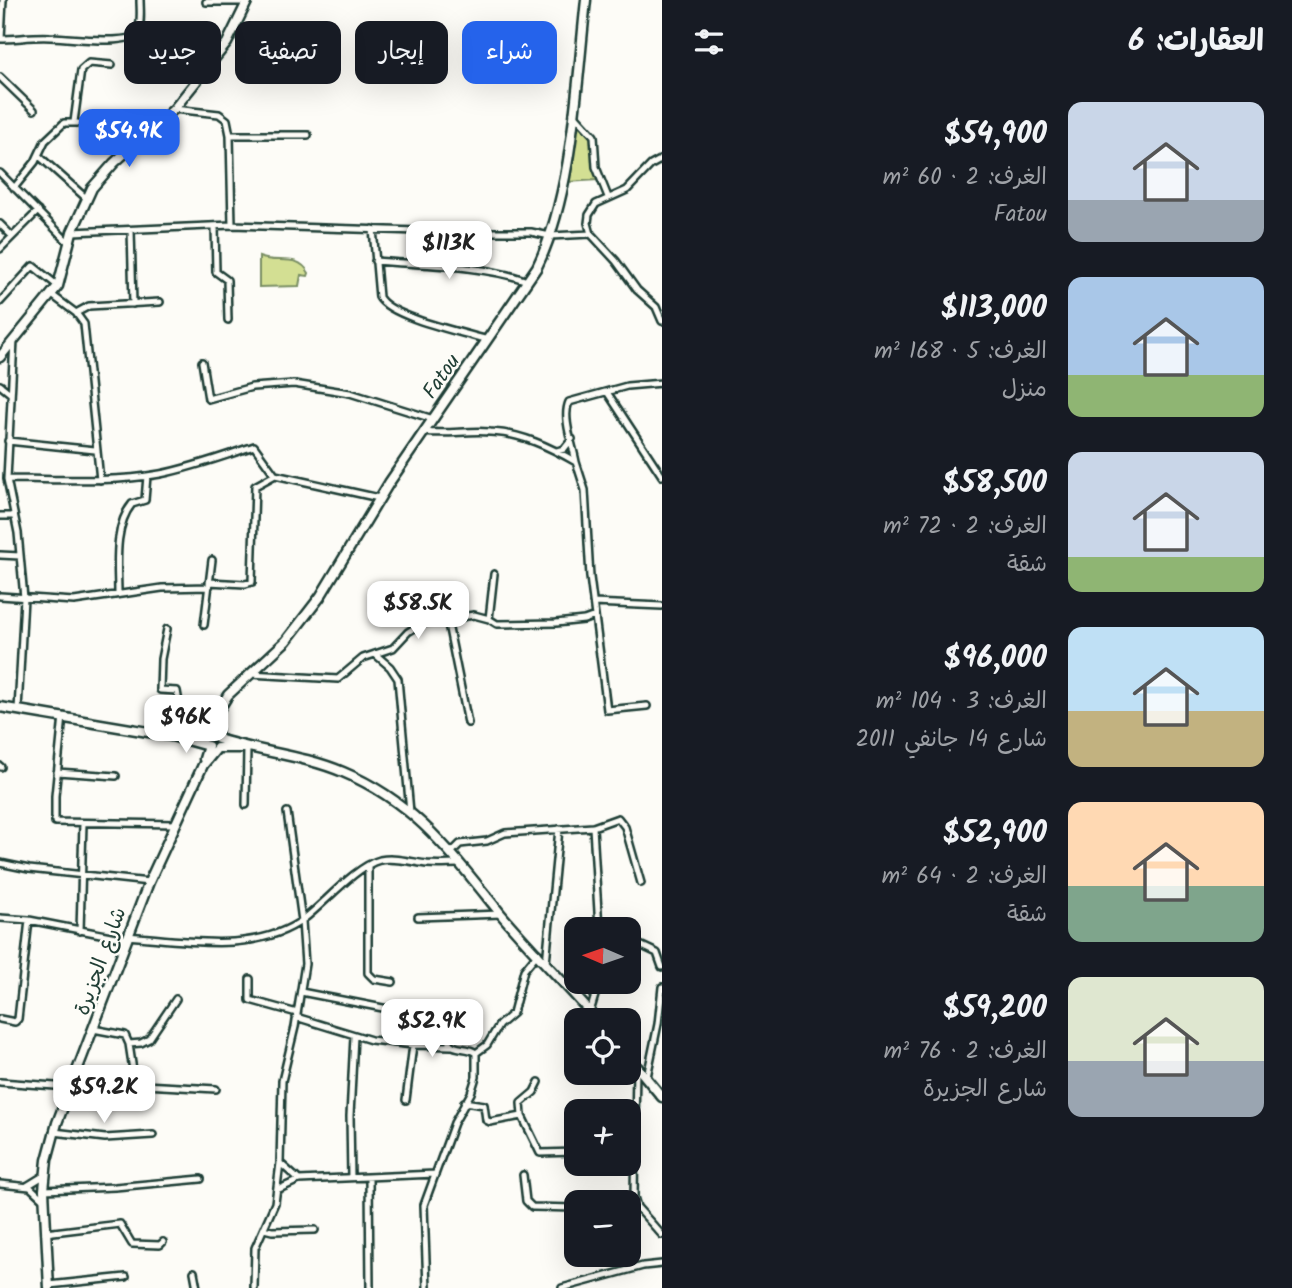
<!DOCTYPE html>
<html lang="ar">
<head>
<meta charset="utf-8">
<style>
  body { margin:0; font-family:Kalam,"Playpen Sans Arabic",sans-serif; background:#20242c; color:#f1f3f6; direction:rtl; height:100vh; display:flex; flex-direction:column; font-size:26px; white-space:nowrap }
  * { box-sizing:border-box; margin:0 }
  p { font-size:23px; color:#9ea1a6 }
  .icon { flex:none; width:38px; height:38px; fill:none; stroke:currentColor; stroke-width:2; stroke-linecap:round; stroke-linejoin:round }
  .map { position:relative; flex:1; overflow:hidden; direction:ltr }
  .drawer { display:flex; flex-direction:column; background:#171b24; width:630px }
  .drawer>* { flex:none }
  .banner { position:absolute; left:21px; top:21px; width:536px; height:63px; direction:rtl; display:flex; gap:14px }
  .needle { width:46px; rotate:272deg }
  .buttons { position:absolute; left:564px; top:917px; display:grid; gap:14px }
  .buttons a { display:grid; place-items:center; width:77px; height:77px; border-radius:14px; background:#171b24; box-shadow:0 7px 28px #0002; font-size:35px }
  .price { position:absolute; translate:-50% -60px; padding:0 16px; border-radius:14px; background:#fff; color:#222; font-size:23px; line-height:46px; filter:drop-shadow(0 2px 4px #0008) }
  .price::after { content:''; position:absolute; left:50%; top:42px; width:21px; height:16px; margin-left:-10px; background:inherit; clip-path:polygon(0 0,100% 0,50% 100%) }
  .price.on { background:#2563eb; color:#fff }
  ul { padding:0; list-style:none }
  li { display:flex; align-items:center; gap:21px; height:175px; padding:0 28px }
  li span { display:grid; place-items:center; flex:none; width:196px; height:140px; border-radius:14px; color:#555 }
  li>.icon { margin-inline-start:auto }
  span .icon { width:84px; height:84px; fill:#fffc; stroke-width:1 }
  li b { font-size:30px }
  h2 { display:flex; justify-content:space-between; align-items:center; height:84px; padding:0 28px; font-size:30px }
  .pill { padding:0 24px; border-radius:14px; background:#171b24; box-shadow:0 7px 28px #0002; font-size:24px; line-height:63px }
  .pill.on { background:#2563eb; color:#fff }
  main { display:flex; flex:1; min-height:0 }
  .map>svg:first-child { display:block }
  .green { fill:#d3df93; stroke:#798e64; stroke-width:2 }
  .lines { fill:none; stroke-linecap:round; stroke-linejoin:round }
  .street-casing { stroke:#1f3d34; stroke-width:10 }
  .secondary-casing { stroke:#1f3d34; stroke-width:13 }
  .street { stroke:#fdfcf7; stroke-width:5 }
  .secondary { stroke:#fdfcf7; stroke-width:8 }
  .labels { text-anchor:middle; stroke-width:5; stroke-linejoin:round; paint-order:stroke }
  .street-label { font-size:21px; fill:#1f3d34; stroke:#fdfcf7 }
</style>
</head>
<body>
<main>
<section class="drawer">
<h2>العقارات: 6<svg class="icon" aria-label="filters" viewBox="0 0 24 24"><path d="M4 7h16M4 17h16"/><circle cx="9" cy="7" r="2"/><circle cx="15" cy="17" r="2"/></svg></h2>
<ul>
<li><span style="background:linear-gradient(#c9d6e8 70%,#9aa5b1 0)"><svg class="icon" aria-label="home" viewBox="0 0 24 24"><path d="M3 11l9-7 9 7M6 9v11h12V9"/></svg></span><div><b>$54,900</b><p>الغرف: 2 · 60 m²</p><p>Fatou</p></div></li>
<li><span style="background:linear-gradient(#a9c7e8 70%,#8fb573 0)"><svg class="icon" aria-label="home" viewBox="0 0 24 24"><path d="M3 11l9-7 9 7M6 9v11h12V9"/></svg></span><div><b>$113,000</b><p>الغرف: 5 · 168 m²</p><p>منزل</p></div></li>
<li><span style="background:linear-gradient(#c9d6e8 75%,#8fb573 0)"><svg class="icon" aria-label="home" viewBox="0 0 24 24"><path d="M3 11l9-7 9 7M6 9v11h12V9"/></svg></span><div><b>$58,500</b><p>الغرف: 2 · 72 m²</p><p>شقة</p></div></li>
<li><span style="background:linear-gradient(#bfe0f5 60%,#c2b280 0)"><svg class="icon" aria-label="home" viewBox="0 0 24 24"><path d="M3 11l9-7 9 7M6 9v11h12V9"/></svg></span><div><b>$96,000</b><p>الغرف: 3 · 104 m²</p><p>شارع 14 جانفي 2011</p></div></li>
<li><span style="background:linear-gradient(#ffd9b3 60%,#7fa58c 0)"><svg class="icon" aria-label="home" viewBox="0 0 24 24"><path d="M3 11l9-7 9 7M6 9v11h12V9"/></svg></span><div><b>$52,900</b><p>الغرف: 2 · 64 m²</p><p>شقة</p></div></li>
<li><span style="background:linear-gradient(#dfe7d0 60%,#9aa5b1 0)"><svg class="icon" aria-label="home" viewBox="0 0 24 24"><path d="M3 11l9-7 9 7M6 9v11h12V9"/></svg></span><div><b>$59,200</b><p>الغرف: 2 · 76 m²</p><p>شارع الجزيرة</p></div></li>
</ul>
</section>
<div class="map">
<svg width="662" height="1288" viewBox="0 0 662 1288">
  <rect width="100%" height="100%" fill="#fdfcf7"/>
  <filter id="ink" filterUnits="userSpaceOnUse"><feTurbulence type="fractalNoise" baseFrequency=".0143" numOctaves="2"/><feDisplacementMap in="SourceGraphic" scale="14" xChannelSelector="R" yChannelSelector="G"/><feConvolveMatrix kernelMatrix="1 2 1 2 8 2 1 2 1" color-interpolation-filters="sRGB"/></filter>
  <g filter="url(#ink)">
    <path class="green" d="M 578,121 L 592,134 L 597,180 L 568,182 Z
      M 259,257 C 277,265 297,252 309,273 L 308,276 L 301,275 L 299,286 L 259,287 Z"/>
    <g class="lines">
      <g class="street-casing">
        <path id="street" d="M 206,2 L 247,2
          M 0,39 C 17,39 33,36 50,37 C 65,37 129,46 137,33 C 142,25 140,9 140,0
          M 1,39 L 3,0
          M 0,77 L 34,110
          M 174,109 L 219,114 L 227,120 L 230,135 L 232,225
          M 573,113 L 594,136 L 596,167 L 608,197
          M 74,122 L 81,70 L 89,63 L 112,65
          M 230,135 L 308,135
          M 39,156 L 86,198
          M 662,159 L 651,165 L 627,190 L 596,204 L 589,215 L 588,223 L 591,234 L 616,261 L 637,290 L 656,307 L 662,321
          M 0,173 L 69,243
          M 14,188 L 35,162 L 45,141 L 64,123 L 78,123 L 97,135 L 122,143 L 131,149
          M 0,224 L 12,236
          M 215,226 L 216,272 L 227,280 L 228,320
          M 373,229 L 379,297 C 389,317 465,333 488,340
          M 131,230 L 133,304
          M 72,232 L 232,225 L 449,232 L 531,232 L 550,236 L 591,234
          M 0,249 L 38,211
          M 375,261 C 421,265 486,265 527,281
          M 52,295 L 76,313 L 84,324 L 100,480
          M 0,302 L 33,266 L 58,286
          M 76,313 L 89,306 L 160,302
          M 14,340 L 7,479 L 18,533 L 24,598 L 18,710
          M 202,362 L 208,399 L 252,387 L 294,384 L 350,393 L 433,419
          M 0,385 L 10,393
          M 607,392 L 662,476
          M 425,432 C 447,435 468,430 490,432 C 521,433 550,447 576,462 L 585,490 L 590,577 L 607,710 L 647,706
          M 8,441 L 95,450
          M 557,451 L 564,449 L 572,439
          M 576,462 C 573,445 562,418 569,402 L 627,386 L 662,383
          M 275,475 L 379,498
          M 7,479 C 57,479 110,483 160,474 C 191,468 224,456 254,446 L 275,475 L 255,486 L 252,582 L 245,584 L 209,582
          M 0,516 L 14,516
          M 0,555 L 20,556
          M 118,594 C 118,567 113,527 132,504 L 145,500 L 147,476
          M 0,596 L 74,601 L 162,588 L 209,587
          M 593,603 L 662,606
          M 447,619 L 468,723
          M 489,619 L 494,574
          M 204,625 L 212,560
          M 167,629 L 161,659 L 160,690 L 177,691 L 180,708 L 183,711 L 220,708
          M 375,654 L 390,667 L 398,679 L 410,812
          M 250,674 L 338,679 L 363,658 L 393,648 L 408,632 L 422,623 L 474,615 L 489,619 L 497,624 L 556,623 L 584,620 L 595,616
          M 63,716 L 55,796 L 55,822 L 176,824
          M 0,766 L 1,767
          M 57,772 L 116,776
          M 246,805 L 247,748
          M 593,827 L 599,929
          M 452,852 L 460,844 L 487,841 L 505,833 L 593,827 L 618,818 L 625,827 L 641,883
          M 0,863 L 29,869 L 149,882
          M 368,866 L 368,973 L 374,979 L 393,982
          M 418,917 L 501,914
          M 0,918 L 29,920 L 126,939
          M 80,931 L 83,823
          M 127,936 C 183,940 255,955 304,919 C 325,903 356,866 380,860 C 395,857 412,862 427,864 C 438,865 449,864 459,864
          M 640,945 L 657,953 L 662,967
          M 546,963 L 559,829
          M 250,979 L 250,1000 L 297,1013
          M 301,992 L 388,1009
          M 590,1012 L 599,982
          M 296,1017 L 371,1040 L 413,1045 L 406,1100
          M 0,1019 L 15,1022 L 18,1019 L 29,920
          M 93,1029 L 125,1035 L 129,1044 L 134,1077 L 144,1085 L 216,1089
          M 129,1044 L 141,1043 L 149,1039 L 176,999
          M 413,1045 L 452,1046
          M 476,1053 L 487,1045 L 499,1025 L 513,1013 L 524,970 L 538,953
          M 636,1066 L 634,1197 L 637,1207 L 662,1235
          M 647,1077 L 658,1024 L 662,987
          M 0,1082 L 69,1087
          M 69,1092 L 102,1095 L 144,1085
          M 464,1102 L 484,1105 L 486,1120 L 490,1122 L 522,1116 L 540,1153 L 576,1152
          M 522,1116 L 521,1103 L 534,1092 L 539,1082
          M 54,1132 L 105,1138 L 153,1135
          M 280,1163 L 299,1180
          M 523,1175 L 526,1201 L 532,1207 L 576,1208
          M 351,1178 L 350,1116 L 354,1036
          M 369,1178 L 370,1288
          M 0,1184 L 30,1187 L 44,1200
          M 27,1186 L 45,1175
          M 44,1190 L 115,1187 L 201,1179
          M 277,1190 L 299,1180 L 435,1174
          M 264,1229 L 272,1231 L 315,1230
          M 45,1233 L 120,1224 L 132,1244 L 160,1245 L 163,1242
          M 194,1272 L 197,1288
          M 49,1285 L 126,1277
          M 254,1288 L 255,1248 L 275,1203 L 280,1163 L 282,1081 L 295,1027 L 305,964 L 302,921 L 287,812
          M 427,1288 L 424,1205 L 454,1123 L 471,1093 L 476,1077 L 476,1053 C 468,1046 456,1051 449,1043 L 450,1010
          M 562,1288 L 643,1266 L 662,1264"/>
      </g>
      <g class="secondary-casing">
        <path id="secondary" d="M 0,357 L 58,286 L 72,232 L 92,188 L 114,163 L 174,109 L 227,43 L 248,0
          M 0,707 L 172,736 L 208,746 L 204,759
          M 216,723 L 218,739 C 259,752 303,755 343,772 C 415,802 452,854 500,913 C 531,950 566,984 597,1020
          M 172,736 L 209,737 L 220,708 L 228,695 L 286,641 L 320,597 L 389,483 L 537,267 C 573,194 577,81 586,0
          M 628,1056 L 662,1097
          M 49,1288 L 44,1190 L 47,1160 L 57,1123 L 149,882 L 203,765 L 217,748 L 247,748"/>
      </g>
      <use href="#street" class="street"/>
      <use href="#secondary" class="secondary"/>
    </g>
  </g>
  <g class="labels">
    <g class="street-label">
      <text transform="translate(441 376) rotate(-55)" y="7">Fatou</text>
      <text transform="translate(100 961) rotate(-70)" y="7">شارع الجزيرة</text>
    </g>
  </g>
</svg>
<div class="buttons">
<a><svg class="needle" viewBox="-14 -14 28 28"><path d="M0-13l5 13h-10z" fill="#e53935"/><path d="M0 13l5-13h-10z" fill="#9ea1a6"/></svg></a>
<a><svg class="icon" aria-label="locate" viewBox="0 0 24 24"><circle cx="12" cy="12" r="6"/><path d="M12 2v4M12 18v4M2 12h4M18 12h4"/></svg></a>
<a>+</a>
<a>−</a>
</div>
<b class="price on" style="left:129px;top:169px">$54.9K</b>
<b class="price" style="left:449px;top:281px">$113K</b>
<b class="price" style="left:418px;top:641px">$58.5K</b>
<b class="price" style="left:186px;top:755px">$96K</b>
<b class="price" style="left:432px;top:1059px">$52.9K</b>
<b class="price" style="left:104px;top:1125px">$59.2K</b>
<div class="banner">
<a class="pill on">شراء</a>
<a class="pill">إيجار</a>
<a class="pill">تصفية</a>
<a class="pill">جديد</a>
</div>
</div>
</main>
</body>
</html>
